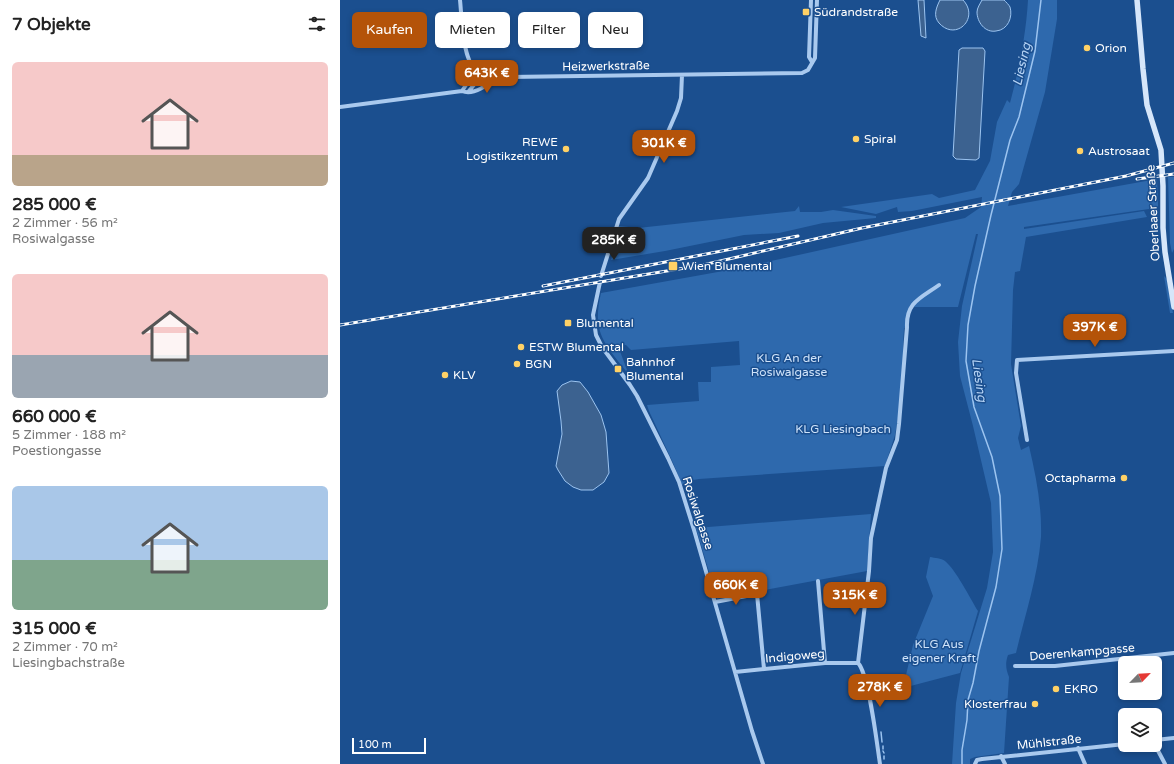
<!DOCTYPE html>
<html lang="de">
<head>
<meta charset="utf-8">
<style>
  body { margin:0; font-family:"Varela Round",sans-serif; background:#f2f2f2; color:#222; height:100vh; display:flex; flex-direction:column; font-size:15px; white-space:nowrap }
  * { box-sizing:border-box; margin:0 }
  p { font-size:13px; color:#767676 }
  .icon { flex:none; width:22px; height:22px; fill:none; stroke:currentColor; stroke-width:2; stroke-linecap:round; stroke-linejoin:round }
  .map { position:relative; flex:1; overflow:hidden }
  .sheet { display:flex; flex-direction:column; background:#fff; width:340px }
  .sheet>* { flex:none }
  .guide { position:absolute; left:12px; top:12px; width:380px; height:36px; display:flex; gap:8px }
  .needle { width:26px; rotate:65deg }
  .controls { position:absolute; left:778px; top:656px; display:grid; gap:8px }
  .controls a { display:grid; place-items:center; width:44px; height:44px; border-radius:6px; background:#fff; box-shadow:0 2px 6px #0003; font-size:20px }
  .scale { position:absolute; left:12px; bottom:10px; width:74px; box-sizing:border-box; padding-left:4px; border:2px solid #fff; border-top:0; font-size:11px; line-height:14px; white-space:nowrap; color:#fff; -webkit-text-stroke:3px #1b4f8f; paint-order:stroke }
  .price { position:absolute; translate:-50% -34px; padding:0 9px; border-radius:8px; background:#b45309; color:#fff; font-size:13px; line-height:26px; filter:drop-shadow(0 1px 2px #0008) }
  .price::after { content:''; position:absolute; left:50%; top:24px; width:12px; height:9px; margin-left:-6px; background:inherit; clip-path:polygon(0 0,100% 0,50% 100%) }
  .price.on { background:#222; color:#fff }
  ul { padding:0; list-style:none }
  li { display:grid; align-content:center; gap:8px; height:212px; padding:0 12px }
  li span { display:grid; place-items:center; height:124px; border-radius:6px; color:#555 }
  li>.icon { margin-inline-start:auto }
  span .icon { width:72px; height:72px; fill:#fffc; stroke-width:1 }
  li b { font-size:17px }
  h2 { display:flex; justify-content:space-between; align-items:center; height:48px; padding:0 12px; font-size:17px }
  .chip { padding:0 14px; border-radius:6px; background:#fff; box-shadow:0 2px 6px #0003; font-size:14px; line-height:36px }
  .chip.on { background:#b45309; color:#fff }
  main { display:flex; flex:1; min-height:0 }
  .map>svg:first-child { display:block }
  .green { fill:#2e69ad }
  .water { fill:#3c6290; stroke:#9cc4f0 }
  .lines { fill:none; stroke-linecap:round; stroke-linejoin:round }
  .stream { stroke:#9cc4f0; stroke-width:1.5 }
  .street { stroke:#a9c9ee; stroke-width:4 }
  .secondary { stroke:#d6e6fa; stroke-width:5.5 }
  .rail-casing { stroke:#fff; stroke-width:3 }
  .rail { stroke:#1b4f8f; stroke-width:1.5; stroke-dasharray:4.5; stroke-linecap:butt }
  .poi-dot { fill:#ffd166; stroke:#1b4f8f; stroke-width:1.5 }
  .labels { text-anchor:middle; stroke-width:3; stroke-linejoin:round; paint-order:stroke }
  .poi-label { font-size:12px; fill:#fff; stroke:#1b4f8f; text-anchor:start }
  .street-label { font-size:12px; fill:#fff; stroke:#1b4f8f }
  .park-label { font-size:12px; fill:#cfe3fa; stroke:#1b4f8f }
  .water-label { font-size:13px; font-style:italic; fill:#b5d3f5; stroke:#1b4f8f }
</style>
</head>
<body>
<main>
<section class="sheet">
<h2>7 Objekte<svg class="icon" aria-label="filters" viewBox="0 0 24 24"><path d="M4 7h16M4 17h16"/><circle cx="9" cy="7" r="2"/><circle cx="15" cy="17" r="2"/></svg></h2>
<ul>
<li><span style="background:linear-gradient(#f6c9c9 75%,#b9a48a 0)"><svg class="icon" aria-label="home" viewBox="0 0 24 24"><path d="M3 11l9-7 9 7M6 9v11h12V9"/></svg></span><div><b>285 000 €</b><p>2 Zimmer · 56 m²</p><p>Rosiwalgasse</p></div></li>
<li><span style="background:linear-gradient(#f6c9c9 65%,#9aa5b1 0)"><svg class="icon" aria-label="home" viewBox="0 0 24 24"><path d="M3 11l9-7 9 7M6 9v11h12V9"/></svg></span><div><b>660 000 €</b><p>5 Zimmer · 188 m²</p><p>Poestiongasse</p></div></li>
<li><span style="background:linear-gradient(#a9c7e8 60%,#7fa58c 0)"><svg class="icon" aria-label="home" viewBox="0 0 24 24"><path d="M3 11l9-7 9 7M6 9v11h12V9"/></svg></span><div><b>315 000 €</b><p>2 Zimmer · 70 m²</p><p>Liesingbachstraße</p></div></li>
</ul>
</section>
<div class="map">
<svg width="834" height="764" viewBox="0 0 834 764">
  <rect width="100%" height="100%" fill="#1b4f8f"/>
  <path class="green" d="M 688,0 L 717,0 L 717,19 L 705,92 L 679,184 L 672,192 L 668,206 L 817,179 L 818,200 L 818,226 L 815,224 L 812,210 L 809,209 L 684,227 L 684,229 L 804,211 L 807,217 L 686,237 L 680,271 L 675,272 L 673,290 L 671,364 L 681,426 L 678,438 L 681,450 L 689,446 C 696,476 702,506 701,537 C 698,576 685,615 676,653 L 668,655 C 665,663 666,670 669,677 L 664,753 L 635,757 L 630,759 L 630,764 L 612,764 L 616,703 L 621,673 L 647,588 L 653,552 L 651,503 L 633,426 L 620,376 L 618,342 L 622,306 L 638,234 L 636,234 L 618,307 L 570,307 L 567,327 L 564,328 L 563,346 L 563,366 L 560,406 L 555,435 L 545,466 L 359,479 L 347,481 L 342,485 L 334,465 L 309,411 L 307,405 L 359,401 L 358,382 L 371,382 L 371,367 L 400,365 L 399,341 L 291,350 L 286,345 L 278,346 L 287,370 L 286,371 C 263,342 252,331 261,293 L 400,268 L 625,218 L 641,207 L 642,197 L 572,211 L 558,212 L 557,207 L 536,214 L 501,207 L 592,194 L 599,198 L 635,190 L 650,161 L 657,122 L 667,100 L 670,103 C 679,69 686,35 688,0 Z
    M 828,177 L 834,177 L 834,249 L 832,253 L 830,243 Z
    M 459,206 L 460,212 L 481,212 L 493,210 L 536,216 L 536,218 L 483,223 L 439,233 L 404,235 L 325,251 L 271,260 L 279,226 L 298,228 L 455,211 Z
    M 824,276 L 827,279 L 833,313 L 830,313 Z
    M 531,514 L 527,571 L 377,599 L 356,528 Z
    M 590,557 C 595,558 601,558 605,561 C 616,570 630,598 638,611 L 620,673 L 563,688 L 573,645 L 593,596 L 586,577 Z"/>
  <path class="water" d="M 578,0 L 584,0 L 586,38 L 581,36 Z
    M 600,0 L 623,0 C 640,18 616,42 599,23 C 593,16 596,8 600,0 Z
    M 642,0 L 664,0 C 666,2 669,5 670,7 C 673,17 668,30 656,31 C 645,33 637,22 637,12 C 637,8 640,4 642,0 Z
    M 622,48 L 643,48 L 645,51 L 639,158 L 636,160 L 616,159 L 613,156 L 619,50 Z
    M 231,381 L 240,382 L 248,392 L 261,415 L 266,432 L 269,473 L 264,482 L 253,490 L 241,490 L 233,487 L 225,481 L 218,470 L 216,466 L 222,434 L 221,421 L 217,391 L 222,385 Z"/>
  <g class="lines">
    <path class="stream" d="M 541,732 L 542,742
      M 543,746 L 543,749
      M 543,751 L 544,753
      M 544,756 L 544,759
      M 622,764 L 622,750 L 627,720 L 628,700 L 633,683 L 639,651 L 656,587 L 662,549 L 660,496 L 652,457 L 634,407 L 626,361 L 628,325 L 635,286 L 651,215 L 670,140 L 679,117 L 695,51 L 701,0"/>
    <path class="street" d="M 120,0 C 122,18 122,65 140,74 C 147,78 156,77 165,77 L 462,73 L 468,70 L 475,58 L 477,0
      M 471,0 L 469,57 L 472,62
      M 122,91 L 128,82 L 134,70
      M 129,91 L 137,81 L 139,74
      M 0,107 L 122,91 C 133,96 149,84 157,77
      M 261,276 L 279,219 L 308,178 L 337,111 L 341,98 L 342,75
      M 260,282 L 253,315 L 256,335 L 262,347 L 290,385 L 297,396 L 328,458 L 339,482 L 354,530 L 412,731 L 423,764
      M 687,440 L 676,373 L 677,360 L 834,351
      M 478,581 L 485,663
      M 375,602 L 417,594 L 424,669
      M 675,666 L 715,666 L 834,653
      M 395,672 L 485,663 L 518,663
      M 815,740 L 834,738
      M 815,745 L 825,764
      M 738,748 L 745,764
      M 661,756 L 665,764
      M 540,764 C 537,745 529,674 518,663 L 529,571 L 531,538 L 546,468 L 557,440 L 559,424 L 567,327 C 566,302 581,298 599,285
      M 635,764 L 637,760 L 642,759 L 785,744"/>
    <path class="secondary" d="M 797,0 L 803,69 L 807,105 L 821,150 L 823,186 L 823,228 L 825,252 L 834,307"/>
    <g class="rail-casing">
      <path id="rail" d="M 797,179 L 834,174
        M 203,286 L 458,236
        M 0,325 L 363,265 L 522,228 L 786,176 L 834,163"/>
    </g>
    <use href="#rail" class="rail"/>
  </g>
  <g class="poi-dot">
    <rect x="462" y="8" width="8" height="8" rx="2"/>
    <circle cx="747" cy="48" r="4"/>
    <circle cx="516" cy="139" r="4"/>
    <circle cx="226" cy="149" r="4"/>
    <circle cx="740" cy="151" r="4"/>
    <rect x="328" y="261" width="10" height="10" rx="2"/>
    <rect x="224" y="319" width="8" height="8" rx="2"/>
    <circle cx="181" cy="347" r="4"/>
    <circle cx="177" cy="364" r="4"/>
    <rect x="274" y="365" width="8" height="8" rx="2"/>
    <circle cx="105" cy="375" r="4"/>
    <circle cx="784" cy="478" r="4"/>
    <circle cx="716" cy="689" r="4"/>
    <circle cx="695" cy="704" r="4"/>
  </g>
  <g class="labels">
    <g class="poi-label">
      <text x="474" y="16">Südrandstraße</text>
      <text x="755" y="52">Orion</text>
      <text x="524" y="143">Spiral</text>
      <text x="218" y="146" text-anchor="end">REWE<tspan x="218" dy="14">Logistikzentrum</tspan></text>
      <text x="748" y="155">Austrosaat</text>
      <text x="342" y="270">Wien Blumental</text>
      <text x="236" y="327">Blumental</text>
      <text x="189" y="351">ESTW Blumental</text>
      <text x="286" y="366">Bahnhof<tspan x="286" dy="14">Blumental</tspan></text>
      <text x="185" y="368">BGN</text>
      <text x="113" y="379">KLV</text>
      <text x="776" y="482" text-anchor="end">Octapharma</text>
      <text x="724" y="693">EKRO</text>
      <text x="687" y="708" text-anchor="end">Klosterfrau</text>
    </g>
    <g class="street-label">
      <text transform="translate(266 66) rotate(-1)" y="4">Heizwerkstraße</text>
      <text transform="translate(813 213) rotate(-93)" y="4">Oberlaaer Straße</text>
      <text transform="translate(358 513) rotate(72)" y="4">Rosiwalgasse</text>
      <text transform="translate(742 652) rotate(-5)" y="4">Doerenkampgasse</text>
      <text transform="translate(455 656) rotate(-5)" y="4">Indigoweg</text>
      <text transform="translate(709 742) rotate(-6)" y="4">Mühlstraße</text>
    </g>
    <g class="park-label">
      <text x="449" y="362">KLG An der<tspan x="449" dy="14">Rosiwalgasse</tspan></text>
      <text x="503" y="433">KLG Liesingbach</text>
      <text x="599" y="648">KLG Aus<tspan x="599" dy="14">eigener Kraft</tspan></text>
    </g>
    <g class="water-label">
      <text transform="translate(681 64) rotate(-77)" y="5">Liesing</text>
      <text transform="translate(640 380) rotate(82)" y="5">Liesing</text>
    </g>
  </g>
</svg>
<div class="controls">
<a><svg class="needle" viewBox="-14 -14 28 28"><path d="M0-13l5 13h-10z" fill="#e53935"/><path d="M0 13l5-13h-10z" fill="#767676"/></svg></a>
<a><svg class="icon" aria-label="layers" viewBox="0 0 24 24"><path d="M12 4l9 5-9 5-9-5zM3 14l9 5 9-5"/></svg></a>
</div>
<div class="scale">100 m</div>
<b class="price" style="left:147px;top:94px">643K €</b>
<b class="price" style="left:324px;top:164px">301K €</b>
<b class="price on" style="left:274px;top:261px">285K €</b>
<b class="price" style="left:755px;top:348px">397K €</b>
<b class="price" style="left:396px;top:606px">660K €</b>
<b class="price" style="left:515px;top:616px">315K €</b>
<b class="price" style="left:540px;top:708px">278K €</b>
<div class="guide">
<a class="chip on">Kaufen</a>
<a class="chip">Mieten</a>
<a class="chip">Filter</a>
<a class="chip">Neu</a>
</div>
</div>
</main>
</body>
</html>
